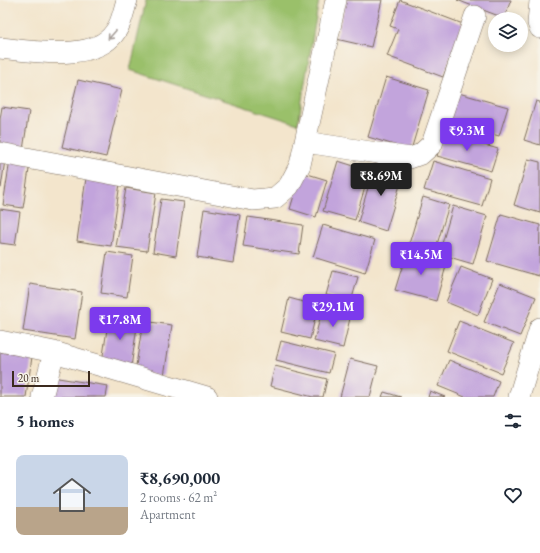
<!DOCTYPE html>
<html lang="en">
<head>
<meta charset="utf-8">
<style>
  body { margin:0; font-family:"EB Garamond",serif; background:#f2f2f3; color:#1f2937; height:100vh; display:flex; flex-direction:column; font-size:15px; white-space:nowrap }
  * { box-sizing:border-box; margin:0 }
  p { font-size:13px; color:#747a83 }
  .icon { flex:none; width:22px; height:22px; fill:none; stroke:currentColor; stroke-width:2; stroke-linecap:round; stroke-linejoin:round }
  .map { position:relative; height:397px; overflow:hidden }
  .sheet { display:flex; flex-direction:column; background:#fff; flex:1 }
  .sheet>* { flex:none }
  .buttons { position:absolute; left:488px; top:12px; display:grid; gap:8px }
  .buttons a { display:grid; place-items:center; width:40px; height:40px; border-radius:50%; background:#fff; box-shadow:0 2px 10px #0003; font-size:20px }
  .scale { position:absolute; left:12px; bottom:10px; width:78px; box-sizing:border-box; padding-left:4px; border:2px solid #3b2a1e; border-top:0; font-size:11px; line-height:14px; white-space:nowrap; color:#3b2a1e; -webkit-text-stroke:3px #f7f3e8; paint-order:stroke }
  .price { position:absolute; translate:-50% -34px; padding:0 9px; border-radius:4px; background:#7c3aed; color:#fff; font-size:13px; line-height:26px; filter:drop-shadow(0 1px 2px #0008) }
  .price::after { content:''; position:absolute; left:50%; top:24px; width:12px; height:9px; margin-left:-6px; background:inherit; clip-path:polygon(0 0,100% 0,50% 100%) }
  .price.on { background:#222; color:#fff }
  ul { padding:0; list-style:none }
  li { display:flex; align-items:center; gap:12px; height:100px; padding:0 16px }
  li+li { border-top:1px solid #e0e1e3 }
  li span { display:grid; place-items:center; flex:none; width:112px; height:80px; border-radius:8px; color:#555 }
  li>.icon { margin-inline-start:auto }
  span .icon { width:48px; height:48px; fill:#fffc; stroke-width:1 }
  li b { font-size:17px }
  h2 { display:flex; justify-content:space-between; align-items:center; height:48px; padding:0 16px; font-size:17px }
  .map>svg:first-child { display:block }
  .green { fill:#9ac06b; stroke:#6a7544 }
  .building { fill:#c2a4dc }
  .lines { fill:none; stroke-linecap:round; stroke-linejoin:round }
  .minor-casing { stroke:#7b6b5b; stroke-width:22 }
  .minor { stroke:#fff; stroke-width:21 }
  .oneway { stroke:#a79f9a }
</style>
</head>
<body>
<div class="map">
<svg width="540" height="397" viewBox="0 0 540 397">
  <rect width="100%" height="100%" fill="#f7f3e8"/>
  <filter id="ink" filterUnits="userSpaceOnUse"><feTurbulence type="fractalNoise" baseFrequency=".025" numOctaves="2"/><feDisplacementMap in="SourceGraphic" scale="8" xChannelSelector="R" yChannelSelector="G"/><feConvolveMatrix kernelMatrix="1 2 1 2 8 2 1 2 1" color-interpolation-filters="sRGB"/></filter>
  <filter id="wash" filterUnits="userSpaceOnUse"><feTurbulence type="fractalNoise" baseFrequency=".012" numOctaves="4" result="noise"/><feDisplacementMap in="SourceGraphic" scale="16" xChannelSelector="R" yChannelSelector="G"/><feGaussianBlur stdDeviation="0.9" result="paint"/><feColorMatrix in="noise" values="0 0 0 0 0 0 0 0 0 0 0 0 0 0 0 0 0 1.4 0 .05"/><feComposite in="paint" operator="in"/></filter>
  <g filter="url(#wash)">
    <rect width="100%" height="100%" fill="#f3e5cc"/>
    <path class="green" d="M 146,0 L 319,0 L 298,124 L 130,70 Z"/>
    <g id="blocks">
      <path class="building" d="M 346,0 L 382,0 L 371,47 L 336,39 Z
        M 400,0 L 463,24 L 443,77 L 387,56 L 398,29 L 390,26 Z
        M 457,0 L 511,0 L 504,18 Z
        M 386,77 L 429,90 L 411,150 L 368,137 Z
        M 78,80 L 122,90 L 106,157 L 62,147 Z
        M 455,92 L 508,107 L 499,136 L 447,121 Z
        M 536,101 L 540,102 L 540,145 L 524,140 Z
        M 2,107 L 29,111 L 23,150 L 0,147 L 0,119 Z
        M 444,133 L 498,149 L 491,171 L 437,156 Z
        M 528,159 L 540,162 L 540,213 L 514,205 Z
        M 0,160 L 5,160 L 1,188 L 0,188 Z
        M 10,160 L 30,163 L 23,208 L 3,205 Z
        M 338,161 L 370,171 L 355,220 L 323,211 Z
        M 433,161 L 490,178 L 482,206 L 424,190 Z
        M 375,164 L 404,172 L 386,231 L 358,222 Z
        M 301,172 L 327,180 L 316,217 L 290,209 Z
        M 86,178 L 120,183 L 111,246 L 77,241 Z
        M 126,188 L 156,193 L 147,251 L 116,247 Z
        M 423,197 L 449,205 L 435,251 L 409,244 Z
        M 161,199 L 184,202 L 176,256 L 153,252 Z
        M 453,206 L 487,216 L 473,264 L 439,254 Z
        M 0,209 L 20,212 L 15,245 L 0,243 Z
        M 204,209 L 240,215 L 233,263 L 197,257 Z
        M 501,214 L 540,225 L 539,276 L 487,261 Z
        M 248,217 L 303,225 L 299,254 L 243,246 Z
        M 323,225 L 375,240 L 365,273 L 313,257 Z
        M 407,251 L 447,263 L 436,301 L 395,290 Z
        M 107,252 L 133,256 L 127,297 L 101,293 Z
        M 461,267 L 492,279 L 478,315 L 446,302 Z
        M 333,271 L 358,277 L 351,302 L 326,295 Z
        M 500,283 L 536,297 L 520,336 L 484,322 Z
        M 30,284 L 82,292 L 75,339 L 23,331 Z
        M 289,298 L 318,306 L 310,339 L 281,332 Z
        M 323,307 L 351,314 L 343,348 L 314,341 Z
        M 109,316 L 138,320 L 131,367 L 102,362 Z
        M 143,321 L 172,325 L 164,376 L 135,372 Z
        M 459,321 L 514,343 L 501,373 L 447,351 Z
        M 281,341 L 334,354 L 329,373 L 276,360 Z
        M 0,352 L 32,357 L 26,397 L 0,397 Z
        M 350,359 L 378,366 L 370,397 L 340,397 Z
        M 449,360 L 499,381 L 493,397 L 465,397 L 438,386 Z
        M 275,366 L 327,379 L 323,397 L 313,397 L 270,386 Z
        M 52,377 L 108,386 L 106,397 L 49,397 Z
        M 430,391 L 445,397 L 428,397 Z
        M 384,392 L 401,397 L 382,397 Z"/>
    </g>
  </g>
  <g filter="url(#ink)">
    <use href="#blocks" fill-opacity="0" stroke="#7b6b5b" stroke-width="1"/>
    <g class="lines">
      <g class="minor-casing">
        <path id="minor" d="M 540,1 L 538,23 L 540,28
          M 0,48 C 30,51 88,61 111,37 C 121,27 123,13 127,0
          M 305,142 L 410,158 L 421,154 L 432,144 L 475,16
          M 0,153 L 253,200 L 275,198 L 289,186 L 300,165 L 336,0
          M 0,341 L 54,352 L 207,397
          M 42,397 L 54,352
          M 519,397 L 540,328"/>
      </g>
      <use href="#minor" class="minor"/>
    </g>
    <defs><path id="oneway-shaft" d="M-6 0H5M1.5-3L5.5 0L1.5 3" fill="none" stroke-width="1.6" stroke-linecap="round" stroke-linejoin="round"/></defs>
    <use class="oneway" href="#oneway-shaft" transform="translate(112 35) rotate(132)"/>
  </g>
</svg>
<div class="buttons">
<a><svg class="icon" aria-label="layers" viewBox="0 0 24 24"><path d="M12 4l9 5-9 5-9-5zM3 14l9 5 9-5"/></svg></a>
</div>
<div class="scale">20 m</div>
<b class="price" style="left:467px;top:152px">₹9.3M</b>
<b class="price on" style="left:381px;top:197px">₹8.69M</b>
<b class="price" style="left:421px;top:276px">₹14.5M</b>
<b class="price" style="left:333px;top:328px">₹29.1M</b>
<b class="price" style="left:120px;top:341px">₹17.8M</b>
</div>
<section class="sheet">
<h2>5 homes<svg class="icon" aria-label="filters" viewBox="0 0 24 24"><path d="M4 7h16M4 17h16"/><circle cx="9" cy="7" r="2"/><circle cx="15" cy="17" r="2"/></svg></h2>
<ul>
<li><span style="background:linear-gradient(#c9d6e8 65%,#b9a48a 0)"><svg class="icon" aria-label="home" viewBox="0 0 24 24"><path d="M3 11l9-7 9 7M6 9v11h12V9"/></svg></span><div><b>₹8,690,000</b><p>2 rooms · 62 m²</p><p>Apartment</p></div><svg class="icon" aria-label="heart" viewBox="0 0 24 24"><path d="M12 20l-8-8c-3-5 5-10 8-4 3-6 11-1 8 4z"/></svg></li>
</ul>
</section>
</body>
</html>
